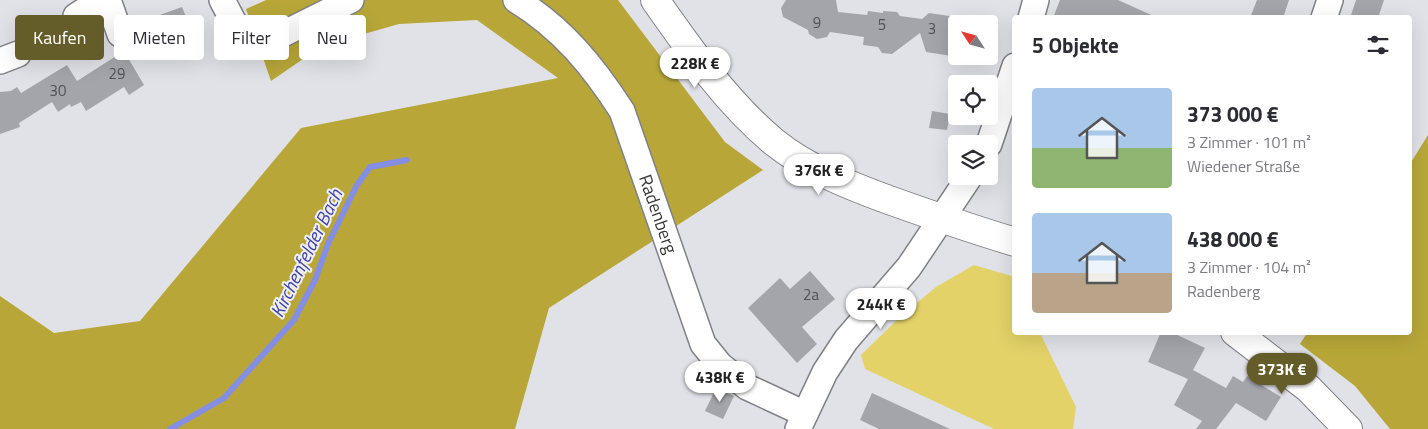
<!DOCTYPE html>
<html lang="de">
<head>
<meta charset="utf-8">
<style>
  body { margin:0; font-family:"Titillium Web",sans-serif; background:#f2f2f3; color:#2b2b33; height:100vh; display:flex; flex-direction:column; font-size:19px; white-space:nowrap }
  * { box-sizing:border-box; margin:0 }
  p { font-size:16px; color:#7c7c81 }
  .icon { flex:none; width:28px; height:28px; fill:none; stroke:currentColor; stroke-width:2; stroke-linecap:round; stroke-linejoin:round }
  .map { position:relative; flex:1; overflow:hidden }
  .drawer { position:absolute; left:1012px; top:15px; width:400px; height:320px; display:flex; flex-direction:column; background:#fff; border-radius:5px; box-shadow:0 5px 20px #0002 }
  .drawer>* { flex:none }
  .hud { position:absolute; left:15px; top:15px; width:475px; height:45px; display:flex; gap:10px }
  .needle { width:32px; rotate:306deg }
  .tools { position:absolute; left:948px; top:15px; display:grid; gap:10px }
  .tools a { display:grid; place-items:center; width:50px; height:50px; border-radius:5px; background:#fff; box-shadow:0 5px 20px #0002; font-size:25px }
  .price { position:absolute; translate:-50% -42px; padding:0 11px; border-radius:18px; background:#fff; color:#222; font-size:16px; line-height:32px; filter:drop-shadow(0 1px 2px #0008) }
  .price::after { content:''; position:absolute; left:50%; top:30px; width:15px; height:11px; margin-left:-8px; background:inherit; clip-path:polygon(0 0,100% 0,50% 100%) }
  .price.selected { background:#655d29; color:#fff }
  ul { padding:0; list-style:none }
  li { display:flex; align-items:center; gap:15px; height:125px; padding:0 20px }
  li span { display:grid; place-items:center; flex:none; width:140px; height:100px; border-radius:5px; color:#555 }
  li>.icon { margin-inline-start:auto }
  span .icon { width:60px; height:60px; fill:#fffc; stroke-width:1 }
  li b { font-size:21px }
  h2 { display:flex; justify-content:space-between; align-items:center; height:60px; padding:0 20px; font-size:21px }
  .pill { padding:0 18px; border-radius:5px; background:#fff; box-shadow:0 5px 20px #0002; font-size:18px; line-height:45px }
  .pill.selected { background:#655d29; color:#fff }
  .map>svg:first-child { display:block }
  .green { fill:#e3d268 }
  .forest { fill:#b8a738 }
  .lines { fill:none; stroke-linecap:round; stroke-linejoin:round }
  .stream { stroke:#858ee5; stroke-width:6 }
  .building { fill:#a4a5ab }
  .minor-casing { stroke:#808187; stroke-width:28 }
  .major-casing { stroke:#808187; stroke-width:30 }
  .minor { stroke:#fff; stroke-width:25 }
  .major { stroke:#fff; stroke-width:28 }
  .labels { text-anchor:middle; stroke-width:4; stroke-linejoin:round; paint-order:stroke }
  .number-label { font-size:15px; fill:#525256 }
  .street-label { font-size:18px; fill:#373739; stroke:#eef0f6 }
  .water-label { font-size:19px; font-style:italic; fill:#4342a8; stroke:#eef0f6 }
</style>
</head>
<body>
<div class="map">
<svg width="1428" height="429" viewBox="0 0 1428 429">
  <rect width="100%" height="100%" fill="#e1e2e8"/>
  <path class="green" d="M 974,265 L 1015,277 L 1015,332 L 1040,333 L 1076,407 L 1073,429 L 994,429 L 865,369 L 861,355 L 900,317 L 936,287 Z"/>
  <path class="forest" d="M 266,0 L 618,0 L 725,142 L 763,170 L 549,308 L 515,429 L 0,429 L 0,296 L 54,333 L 140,321 L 301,128 L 558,78 L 477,20 L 399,24 L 322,46 L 271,81 L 246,9 Z
    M 1428,135 L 1428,429 L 1390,429 L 1355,386 L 1300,344 L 1307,333 L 1410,332 L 1410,164 Z"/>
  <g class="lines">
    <path class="stream" d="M 170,429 L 224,398 L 294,320 L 315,280 L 328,244 L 357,185 L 370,167 L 407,160"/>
  </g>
  <path class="building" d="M 786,0 L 836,0 L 838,12 L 867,15 L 868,11 L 883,13 L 883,11 L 897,12 L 900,16 L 922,19 L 929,13 L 956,17 L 956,50 L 952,56 L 926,52 L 920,33 L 892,54 L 882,53 L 878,47 L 863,45 L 864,37 L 830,32 L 827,37 L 817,39 L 809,34 L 808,30 L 783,17 L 781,8 Z
    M 1060,0 L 1118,0 L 1158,18 L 1053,18 Z
    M 1257,0 L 1289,0 L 1283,18 L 1250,18 Z
    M 1356,0 L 1384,0 L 1378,18 L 1350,18 Z
    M 182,7 L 194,36 L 187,38 L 192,51 L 166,60 L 155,34 L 160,32 L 154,17 Z
    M 124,51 L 144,85 L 129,95 L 124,87 L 86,111 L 81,102 L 71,107 L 70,104 L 58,112 L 52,102 L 19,123 L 20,127 L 0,134 L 0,92 L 11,91 L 17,87 L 21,93 L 67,65 L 77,81 Z
    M 932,111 L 950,114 L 947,130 L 929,128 Z
    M 810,271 L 835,299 L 802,327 L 817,344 L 797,363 L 748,308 L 780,278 L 790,289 Z
    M 1161,332 L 1171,332 L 1205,348 L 1193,370 L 1226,388 L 1233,376 L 1243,382 L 1247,376 L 1281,397 L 1266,421 L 1236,403 L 1216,429 L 1196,429 L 1202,421 L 1174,405 L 1188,379 L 1148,362 Z
    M 716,388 L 734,396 L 723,419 L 705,411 Z
    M 872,393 L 950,429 L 879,429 L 860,420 Z"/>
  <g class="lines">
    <g class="minor-casing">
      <g id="minor">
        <path d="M 108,0 L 120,34"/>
        <path d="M 222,0 L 240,34 L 256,42 L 279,36 L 351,0"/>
        <path id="s1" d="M 516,0 C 562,28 593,66 622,111 L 703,344 L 720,365 L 747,387 L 805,414"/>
        <path d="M 76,16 L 101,0"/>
        <path d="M 1031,18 L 1036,0"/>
        <path d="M 1324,18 L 1330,0"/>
        <path d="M 0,61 L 18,54"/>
        <path d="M 989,144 L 1015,66"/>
        <path d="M 798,429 L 825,372 L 846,340 L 909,267 L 970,176"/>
      </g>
    </g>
    <g class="major-casing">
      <path id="major" d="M 655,0 C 690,50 727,103 774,142 C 808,169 848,185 889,200 C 931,215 972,229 1015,242
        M 1235,332 L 1308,388 L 1348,429"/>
    </g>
    <use href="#minor" class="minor"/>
    <use href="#major" class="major"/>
  </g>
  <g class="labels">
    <g class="number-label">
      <text x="817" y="28">9</text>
      <text x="882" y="30">5</text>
      <text x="932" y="34">3</text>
      <text x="117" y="79">29</text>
      <text x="58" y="96">30</text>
      <text x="811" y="300">2a</text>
    </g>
    <g class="street-label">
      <text dy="6" stroke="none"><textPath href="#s1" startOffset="264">Radenberg</textPath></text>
    </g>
    <g class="water-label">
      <text transform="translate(306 253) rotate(-64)" y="7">Kirchenfelder Bach</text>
    </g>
  </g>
</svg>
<div class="tools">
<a><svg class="needle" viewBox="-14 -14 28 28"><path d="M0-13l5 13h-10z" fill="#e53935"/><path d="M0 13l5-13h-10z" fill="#7c7c81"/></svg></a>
<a><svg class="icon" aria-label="locate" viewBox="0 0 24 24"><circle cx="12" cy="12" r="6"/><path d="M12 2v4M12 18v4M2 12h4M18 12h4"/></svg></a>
<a><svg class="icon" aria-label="layers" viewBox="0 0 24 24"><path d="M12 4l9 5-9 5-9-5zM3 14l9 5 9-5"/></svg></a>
</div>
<b class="price" style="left:695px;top:89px">228K €</b>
<b class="price" style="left:819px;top:196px">376K €</b>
<b class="price" style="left:881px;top:330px">244K €</b>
<b class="price selected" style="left:1282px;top:395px">373K €</b>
<b class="price" style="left:720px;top:403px">438K €</b>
<div class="hud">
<a class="pill selected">Kaufen</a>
<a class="pill">Mieten</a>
<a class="pill">Filter</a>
<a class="pill">Neu</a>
</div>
<section class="drawer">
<h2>5 Objekte<svg class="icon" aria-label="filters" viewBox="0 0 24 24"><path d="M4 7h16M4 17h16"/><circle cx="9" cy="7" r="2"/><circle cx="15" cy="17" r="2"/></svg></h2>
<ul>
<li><span style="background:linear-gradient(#a9c7e8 60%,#8fb573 0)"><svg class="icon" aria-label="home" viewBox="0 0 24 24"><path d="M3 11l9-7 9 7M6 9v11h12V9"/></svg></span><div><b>373 000 €</b><p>3 Zimmer · 101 m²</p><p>Wiedener Straße</p></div></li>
<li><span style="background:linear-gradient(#a9c7e8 60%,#b9a48a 0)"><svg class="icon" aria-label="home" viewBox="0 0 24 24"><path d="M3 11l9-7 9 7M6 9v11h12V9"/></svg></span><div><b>438 000 €</b><p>3 Zimmer · 104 m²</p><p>Radenberg</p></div></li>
</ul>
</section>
</div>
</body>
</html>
